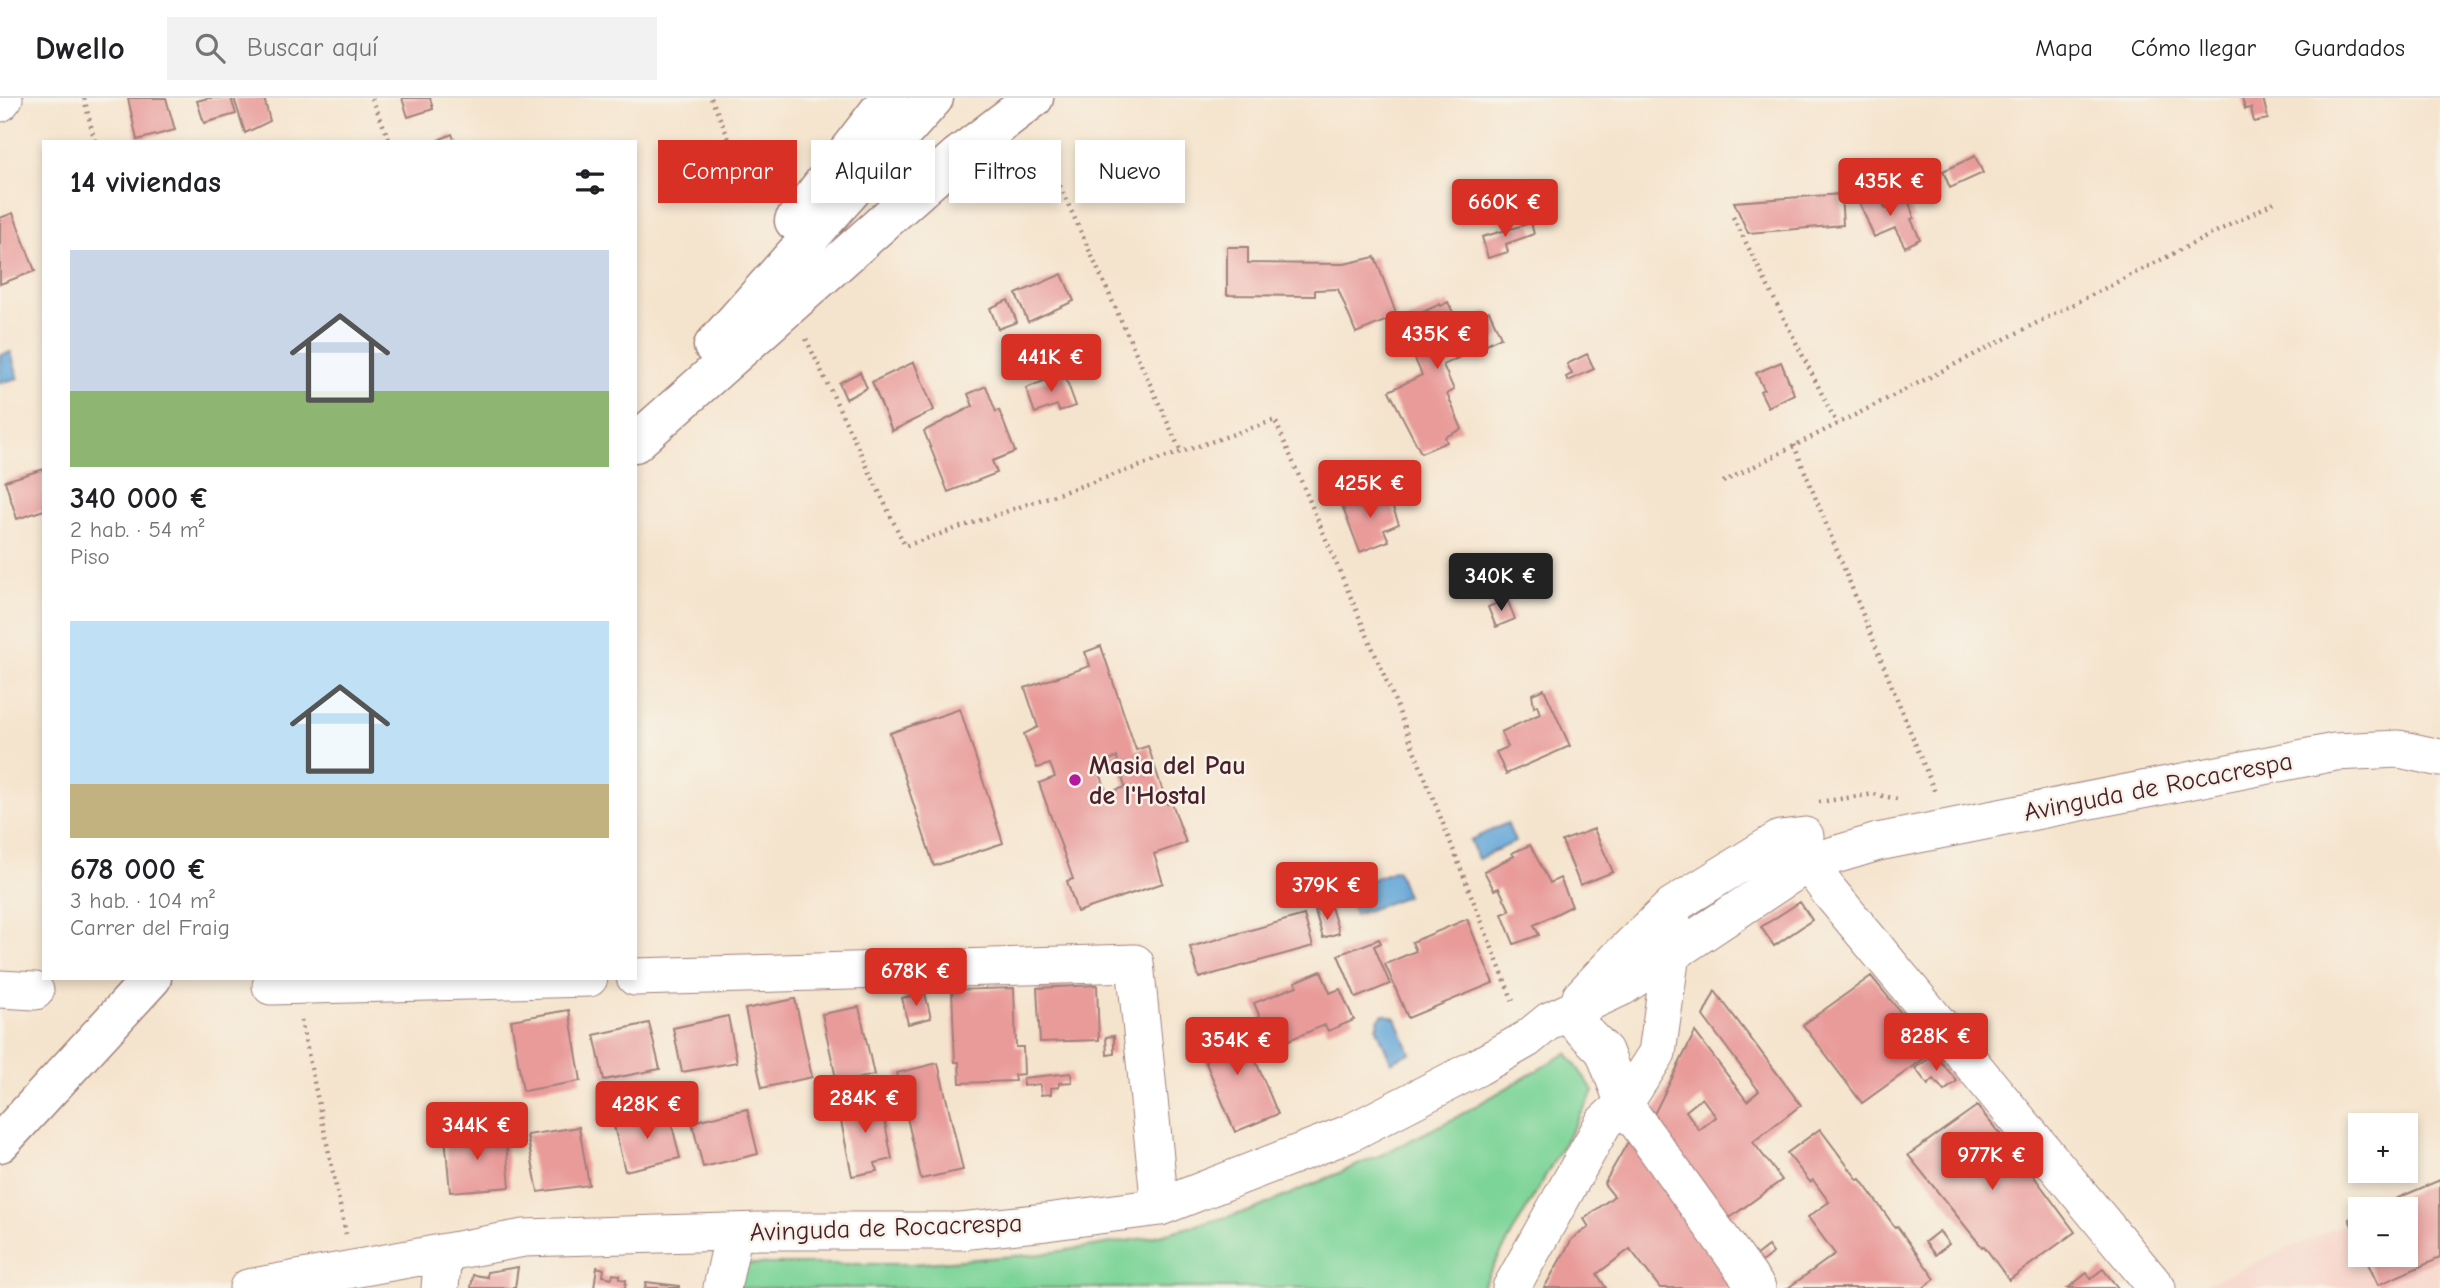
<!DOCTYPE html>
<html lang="es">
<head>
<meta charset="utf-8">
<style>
  body { margin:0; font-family:"Comic Neue",sans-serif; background:#f2f2f2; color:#202124; height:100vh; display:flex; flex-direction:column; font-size:26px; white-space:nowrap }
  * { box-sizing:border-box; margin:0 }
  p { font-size:23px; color:#757577 }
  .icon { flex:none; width:38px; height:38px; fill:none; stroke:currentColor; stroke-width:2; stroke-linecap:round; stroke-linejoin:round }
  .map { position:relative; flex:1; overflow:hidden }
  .drawer { position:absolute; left:42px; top:42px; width:595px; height:840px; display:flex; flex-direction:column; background:#fff; border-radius:0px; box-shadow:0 4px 10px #0003 }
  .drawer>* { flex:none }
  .guide { position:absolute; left:658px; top:42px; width:665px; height:63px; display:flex; gap:14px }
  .tools { position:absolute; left:2348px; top:1015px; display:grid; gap:14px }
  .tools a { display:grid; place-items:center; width:70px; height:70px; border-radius:0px; background:#fff; box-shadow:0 4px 10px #0003; font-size:35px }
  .price { position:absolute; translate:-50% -60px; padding:0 16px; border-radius:7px; background:#d93025; color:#fff; font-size:23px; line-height:46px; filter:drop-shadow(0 2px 4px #0008) }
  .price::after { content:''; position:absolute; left:50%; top:42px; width:21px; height:16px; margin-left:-10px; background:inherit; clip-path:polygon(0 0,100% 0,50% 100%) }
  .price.current { background:#222; color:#fff }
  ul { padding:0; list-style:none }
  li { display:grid; align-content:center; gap:14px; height:371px; padding:0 28px }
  li span { display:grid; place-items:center; height:217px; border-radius:0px; color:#555 }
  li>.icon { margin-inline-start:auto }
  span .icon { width:126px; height:126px; fill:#fffc; stroke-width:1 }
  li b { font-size:30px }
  h2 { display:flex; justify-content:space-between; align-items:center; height:84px; padding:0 28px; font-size:30px }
  .tag { padding:0 24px; border-radius:0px; background:#fff; box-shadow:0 4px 10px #0003; font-size:24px; line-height:63px }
  .tag.current { background:#d93025; color:#fff }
  header { display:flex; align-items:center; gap:42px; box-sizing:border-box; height:98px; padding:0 35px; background:#fff; border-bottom:2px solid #e0e0e0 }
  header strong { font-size:33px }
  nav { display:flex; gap:38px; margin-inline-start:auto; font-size:24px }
  .search { width:490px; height:63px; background:#f2f2f2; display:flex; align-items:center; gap:18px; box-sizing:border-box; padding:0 24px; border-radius:0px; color:#757577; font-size:26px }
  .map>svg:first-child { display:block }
  .built { fill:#f7d1c7 }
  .green { fill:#7dd498; stroke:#647a62; stroke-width:2 }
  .water { fill:#62a6d7; stroke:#566281; stroke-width:2 }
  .building { fill:#e99b9a; fill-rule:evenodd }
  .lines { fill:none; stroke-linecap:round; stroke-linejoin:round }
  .minor-casing { stroke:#a0827c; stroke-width:39 }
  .highway-casing { stroke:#a0827c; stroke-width:41 }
  .path { stroke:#a0827c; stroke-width:4.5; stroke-dasharray:2 5; stroke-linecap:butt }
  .minor { stroke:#fff; stroke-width:37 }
  .highway { stroke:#fff; stroke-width:38 }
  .poi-dot { fill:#b5179e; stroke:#f7f3e8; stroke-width:2.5 }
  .labels { text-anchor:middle; stroke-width:5; stroke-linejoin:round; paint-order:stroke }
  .poi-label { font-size:26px; font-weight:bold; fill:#4a1f2b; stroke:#f7f3e8; text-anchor:start }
  .street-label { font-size:26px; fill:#4a1f2b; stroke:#f7f3e8 }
</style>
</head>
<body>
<header>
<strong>Dwello</strong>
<div class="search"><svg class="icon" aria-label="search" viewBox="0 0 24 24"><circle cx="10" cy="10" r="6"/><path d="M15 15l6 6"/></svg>Buscar aquí</div>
<nav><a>Mapa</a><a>Cómo llegar</a><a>Guardados</a></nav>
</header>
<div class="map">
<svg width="2440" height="1190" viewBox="0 0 2440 1190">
  <rect width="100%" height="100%" fill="#f7f3e8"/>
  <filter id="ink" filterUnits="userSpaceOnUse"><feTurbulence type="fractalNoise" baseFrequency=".0143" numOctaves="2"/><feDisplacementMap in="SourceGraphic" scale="14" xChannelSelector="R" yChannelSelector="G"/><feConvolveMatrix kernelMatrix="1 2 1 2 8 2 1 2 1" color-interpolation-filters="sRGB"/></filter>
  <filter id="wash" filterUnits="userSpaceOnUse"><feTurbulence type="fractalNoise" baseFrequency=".00686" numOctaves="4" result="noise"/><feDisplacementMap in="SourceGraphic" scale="28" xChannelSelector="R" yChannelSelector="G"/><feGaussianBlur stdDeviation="1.57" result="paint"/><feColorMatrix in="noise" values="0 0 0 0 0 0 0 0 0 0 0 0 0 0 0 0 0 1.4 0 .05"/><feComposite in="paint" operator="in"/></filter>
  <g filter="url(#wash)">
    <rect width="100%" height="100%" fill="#f5e4cd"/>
    <path class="built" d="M 2440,1085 L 2440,1190 L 2196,1190 L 2361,1119 L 2361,1157 L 2406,1157 L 2406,1111 L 2379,1111 Z"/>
    <path class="green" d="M 1567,955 L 1594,993 L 1481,1190 L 736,1190 L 742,1166 L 911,1166 L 1041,1156 L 1152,1139 L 1253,1112 L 1381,1057 L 1453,1021 Z"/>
    <path class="water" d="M 11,254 L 18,280 L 0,285 L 0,257 Z
      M 1507,725 L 1515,744 L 1478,761 L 1470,742 Z
      M 1397,772 L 1407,798 L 1355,817 L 1345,791 Z
      M 1383,916 L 1396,920 L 1410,955 L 1391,964 L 1376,928 L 1379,927 L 1378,922 Z"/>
    <g id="blocks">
      <path class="building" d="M 128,0 L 166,0 L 175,32 L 137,42 Z
        M 208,0 L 231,0 L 236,16 L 204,25 L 197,3 Z
        M 234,0 L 264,0 L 270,23 L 245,35 Z
        M 402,0 L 430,0 L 433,11 L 408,19 Z
        M 2242,0 L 2263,0 L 2268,21 L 2254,24 L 2251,10 L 2245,11 Z
        M 452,36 L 455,44 L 434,44 Z
        M 1975,58 L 1983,75 L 1950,90 L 1943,73 Z
        M 1877,94 L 1886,111 L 1908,101 L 1914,120 L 1911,121 L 1920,141 L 1905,149 L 1895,130 L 1874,139 L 1859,103 L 1861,103 L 1860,99 Z
        M 1841,96 L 1843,127 L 1748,135 L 1734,104 Z
        M 13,115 L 35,173 L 0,186 L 0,120 Z
        M 1531,125 L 1534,136 L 1506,146 L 1508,154 L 1488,160 L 1482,139 Z
        M 1227,149 L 1248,149 L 1248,165 L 1344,166 L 1375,159 L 1397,218 L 1356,235 L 1338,191 L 1315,192 L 1315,198 L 1227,197 Z
        M 1062,176 L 1074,203 L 1028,224 L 1016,196 Z
        M 1008,202 L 1017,224 L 998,231 L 990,210 Z
        M 1448,204 L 1459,227 L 1489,213 L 1501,239 L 1443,267 L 1454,292 L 1447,296 L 1462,331 L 1445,339 L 1447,344 L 1421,355 L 1389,293 L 1422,277 L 1399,225 L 1440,206 L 1441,208 Z
        M 1587,256 L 1594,271 L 1568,283 L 1566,279 L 1572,276 L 1567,266 Z
        M 914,264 L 934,312 L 892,333 L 872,284 Z
        M 1781,264 L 1794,296 L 1768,309 L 1760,293 L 1764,291 L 1756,275 Z
        M 860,274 L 867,290 L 846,301 L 839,285 Z
        M 1064,275 L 1076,308 L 1059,313 L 1057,307 L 1035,315 L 1026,290 Z
        M 986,288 L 996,314 L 999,312 L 1015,354 L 992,363 L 997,375 L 948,394 L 924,333 L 973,308 L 968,296 Z
        M 44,371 L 44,412 L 17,421 L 5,383 Z
        M 1370,394 L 1373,403 L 1388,397 L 1399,426 L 1384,432 L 1389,443 L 1360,454 L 1341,405 Z
        M 1507,501 L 1515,521 L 1496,529 L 1488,509 Z
        M 1101,548 L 1136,652 L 1148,648 L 1167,706 L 1172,705 L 1186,745 L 1154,756 L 1163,785 L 1077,814 L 1067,783 L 1073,781 L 1039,685 L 1055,679 L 1050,666 L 1037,670 L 1024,636 L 1038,629 L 1025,590 L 1090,568 L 1085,554 ZM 1117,659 L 1125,689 L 1107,695 L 1097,666 Z
        M 1544,591 L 1570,648 L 1506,676 L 1496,654 L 1508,649 L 1501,634 L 1540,616 L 1537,607 L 1534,609 L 1532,596 Z
        M 960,611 L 1003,745 L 934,768 L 890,635 Z
        M 1594,731 L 1613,774 L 1580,787 L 1562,743 Z
        M 1530,747 L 1550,785 L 1560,780 L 1572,808 L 1534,827 L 1539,837 L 1514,846 L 1502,816 L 1510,813 L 1499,790 L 1494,792 L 1484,773 L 1514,758 L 1512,755 Z
        M 1800,804 L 1812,822 L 1774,848 L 1761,829 Z
        M 1331,809 L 1339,835 L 1323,840 L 1315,813 Z
        M 1304,817 L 1313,848 L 1199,880 L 1190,849 Z
        M 1467,821 L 1493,885 L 1408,920 L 1385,866 L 1416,853 L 1412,844 Z
        M 1379,841 L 1381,845 L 1374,848 L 1390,886 L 1356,900 L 1338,857 Z
        M 1321,873 L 1330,895 L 1340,891 L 1354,922 L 1328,933 L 1325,927 L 1272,949 L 1254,905 L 1297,888 L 1295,884 Z
        M 1871,878 L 1933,954 L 1862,1005 L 1803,927 Z
        M 1097,887 L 1099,942 L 1040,944 L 1037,890 Z
        M 1014,890 L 1016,949 L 1023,949 L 1024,976 L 1014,977 L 1015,983 L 960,985 L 959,964 L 955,964 L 952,892 Z
        M 1715,893 L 1801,1007 L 1753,1044 L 1782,1082 L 1728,1121 L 1652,1020 L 1695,934 L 1747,1003 L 1759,993 L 1703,918 ZM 1702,1000 L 1716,1019 L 1699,1032 L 1686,1013 Z
        M 925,895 L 931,920 L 908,926 L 902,900 Z
        M 795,901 L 812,979 L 762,990 L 745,911 Z
        M 859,909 L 874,977 L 837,985 L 822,916 Z
        M 569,912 L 581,983 L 523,993 L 511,922 Z
        M 728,918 L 737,964 L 682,974 L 673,930 Z
        M 1239,923 L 1278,1016 L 1235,1034 L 1196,941 Z
        M 649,925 L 660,971 L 604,982 L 594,937 Z
        M 1114,938 L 1114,956 L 1107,957 L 1106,939 Z
        M 1935,957 L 1957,983 L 1944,993 L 1934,981 L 1928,987 L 1915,970 Z
        M 938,965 L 963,1072 L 921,1081 L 897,975 Z
        M 1071,975 L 1072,984 L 1059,985 L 1059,989 L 1051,990 L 1051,996 L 1041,997 L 1040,986 L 1023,988 L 1023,980 Z
        M 880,999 L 892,1061 L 875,1065 L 877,1073 L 852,1078 L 838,1008 Z
        M 1977,1008 L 2024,1065 L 2075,1134 L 2009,1182 L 1984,1148 L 1982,1149 L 1908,1057 Z
        M 747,1011 L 758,1056 L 703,1069 L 692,1024 Z
        M 658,1013 L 660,1017 L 669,1015 L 680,1060 L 625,1073 L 614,1028 L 624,1025 L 623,1021 L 630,1019 L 631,1024 L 653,1019 L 652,1014 Z
        M 579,1029 L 589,1087 L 538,1094 L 527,1037 Z
        M 1820,1031 L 1858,1082 L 1860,1081 L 1895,1129 L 1897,1128 L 1935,1181 L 1923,1190 L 1788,1190 L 1835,1156 L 1808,1119 L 1829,1104 L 1813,1082 L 1810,1084 L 1787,1055 Z
        M 505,1033 L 510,1089 L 450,1094 L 445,1038 Z
        M 1629,1042 L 1739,1190 L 1660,1190 L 1630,1151 L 1597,1176 L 1606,1190 L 1544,1190 L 1572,1141 L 1589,1129 L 1584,1121 L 1614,1098 L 1604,1086 Z
        M 2440,1082 L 2440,1160 L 2378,1187 L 2364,1157 L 2406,1157 L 2406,1111 L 2372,1111 Z
        M 2361,1116 L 2361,1148 L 2349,1121 Z
        M 1939,1133 L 1949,1146 L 1935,1157 L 1925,1144 Z
        M 1768,1148 L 1773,1155 L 1760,1165 L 1755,1158 Z
        M 518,1169 L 515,1190 L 471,1190 L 473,1177 L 487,1179 L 487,1174 Z
        M 597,1169 L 604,1171 L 603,1178 L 612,1180 L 613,1176 L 620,1177 L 620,1181 L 626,1182 L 625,1190 L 594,1190 Z
        M 2103,1171 L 2118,1190 L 2068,1190 L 2087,1175 L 2091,1180 Z
        M 646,1184 L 679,1188 L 679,1190 L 645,1190 Z"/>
    </g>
  </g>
  <g filter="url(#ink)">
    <use href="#blocks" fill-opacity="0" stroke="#a0827c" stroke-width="2"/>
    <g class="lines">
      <g class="minor-casing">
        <path id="minor" d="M 0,5 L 4,0
          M 1780,741 L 1808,765 L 1828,792 L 2157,1190
          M 635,879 L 1135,865 L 1160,1109
          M 271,888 L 589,880
          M 0,891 L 35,893
          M 1581,899 L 1619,859 L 1672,808 L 1780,741 L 1805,738
          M 1566,915 L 1604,953 L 1624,1006 L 1757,1190
          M 248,1190 L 524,1140 L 761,1133 L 960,1133 L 1046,1124 L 1160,1109 L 1348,1036 L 1478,969 L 1527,941 L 1549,923 L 1622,889 L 1808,765 L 1878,744 L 2335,654 L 2399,651 L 2440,660
          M 440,1190 L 443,1155
          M 722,1190 L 734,1134
          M 1511,1190 L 1604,1024 L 1624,1006 L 1657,955 L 1671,856 L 1672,808"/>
      </g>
      <g class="highway-casing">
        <path id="highway" d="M 794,123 L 889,0
          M 713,248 L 934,0
          M 635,345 L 958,58 L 1034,0
          M 0,1045 L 152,880"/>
      </g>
      <path class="path" d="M 84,0 L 95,44
        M 372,0 L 390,44
        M 711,0 L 747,82
        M 1054,75 L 1181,354
        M 1733,119 L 1837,326
        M 806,241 L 905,448 L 1275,322 L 1390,591 L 1514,906
        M 1794,347 L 1936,697
        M 1723,384 L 2275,104
        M 1819,704 L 1874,696 L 1897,701
        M 301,922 L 346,1136"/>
      <use href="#minor" class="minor"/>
      <use href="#highway" class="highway"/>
    </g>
  </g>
  <circle class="poi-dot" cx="1075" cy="682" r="7"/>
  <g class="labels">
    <g class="poi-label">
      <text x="1089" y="676">Masia del Pau<tspan x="1089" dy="30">de l'Hostal</tspan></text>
    </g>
    <g class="street-label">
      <text transform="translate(2158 688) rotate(-11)" y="9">Avinguda de Rocacrespa</text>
      <text transform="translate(886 1129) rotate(-2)" y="9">Avinguda de Rocacrespa</text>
    </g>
  </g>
</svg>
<div class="tools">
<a>+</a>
<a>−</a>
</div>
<b class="price" style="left:1890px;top:120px">435K €</b>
<b class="price" style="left:1505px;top:141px">660K €</b>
<b class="price" style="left:1437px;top:273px">435K €</b>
<b class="price" style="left:1051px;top:296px">441K €</b>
<b class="price" style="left:1370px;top:422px">425K €</b>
<b class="price current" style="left:1501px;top:515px">340K €</b>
<b class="price" style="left:1327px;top:824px">379K €</b>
<b class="price" style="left:916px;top:910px">678K €</b>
<b class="price" style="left:1936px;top:975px">828K €</b>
<b class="price" style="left:1237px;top:979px">354K €</b>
<b class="price" style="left:865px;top:1037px">284K €</b>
<b class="price" style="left:647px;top:1043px">428K €</b>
<b class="price" style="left:477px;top:1064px">344K €</b>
<b class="price" style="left:1992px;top:1094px">977K €</b>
<div class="guide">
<a class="tag current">Comprar</a>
<a class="tag">Alquilar</a>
<a class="tag">Filtros</a>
<a class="tag">Nuevo</a>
</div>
<section class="drawer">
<h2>14 viviendas<svg class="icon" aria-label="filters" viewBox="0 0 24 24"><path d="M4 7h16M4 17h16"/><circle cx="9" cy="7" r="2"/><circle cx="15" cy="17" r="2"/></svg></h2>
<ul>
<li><span style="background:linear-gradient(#c9d6e8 65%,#8fb573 0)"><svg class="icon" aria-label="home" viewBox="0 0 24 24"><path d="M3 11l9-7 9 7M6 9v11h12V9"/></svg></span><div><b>340 000 €</b><p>2 hab. · 54 m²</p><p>Piso</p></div></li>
<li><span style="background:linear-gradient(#bfe0f5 75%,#c2b280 0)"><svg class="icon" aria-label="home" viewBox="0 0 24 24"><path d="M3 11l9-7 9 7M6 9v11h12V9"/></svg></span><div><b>678 000 €</b><p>3 hab. · 104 m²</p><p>Carrer del Fraig</p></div></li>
</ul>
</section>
</div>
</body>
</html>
